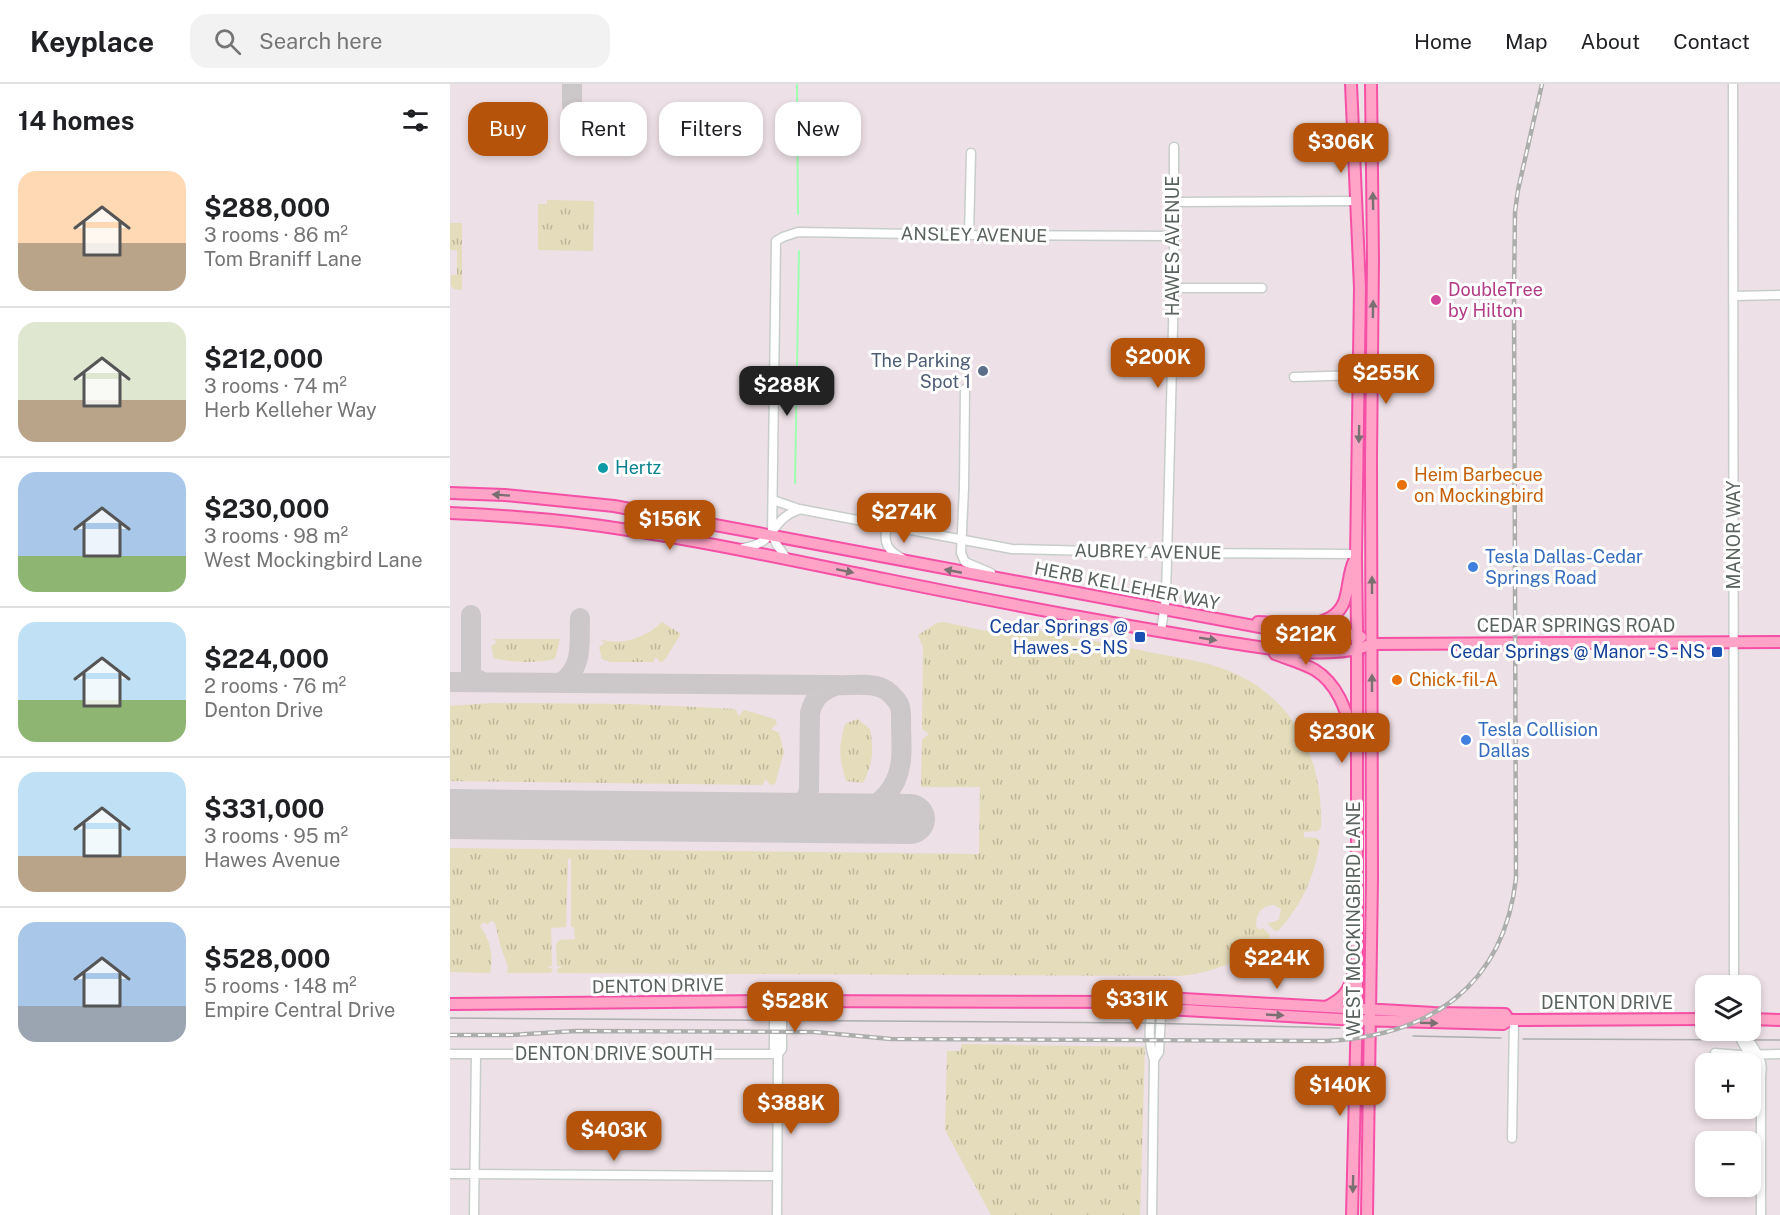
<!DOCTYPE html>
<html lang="en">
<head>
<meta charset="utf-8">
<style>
  body { margin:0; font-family:"Public Sans",sans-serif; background:#f2f2f2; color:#202124; height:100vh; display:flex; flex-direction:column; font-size:22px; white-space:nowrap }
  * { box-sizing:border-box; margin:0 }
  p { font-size:20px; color:#757577 }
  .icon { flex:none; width:33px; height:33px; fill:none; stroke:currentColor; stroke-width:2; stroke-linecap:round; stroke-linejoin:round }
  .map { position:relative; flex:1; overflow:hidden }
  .panel { display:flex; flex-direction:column; background:#fff; width:450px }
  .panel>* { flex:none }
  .banner { position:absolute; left:18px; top:18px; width:570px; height:54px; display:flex; gap:12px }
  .tools { position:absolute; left:1245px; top:891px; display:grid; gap:12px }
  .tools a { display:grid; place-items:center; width:66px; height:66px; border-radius:12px; background:#fff; box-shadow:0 3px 9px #0003; font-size:30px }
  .price { position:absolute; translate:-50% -51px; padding:0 14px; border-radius:12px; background:#b45309; color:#fff; font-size:20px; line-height:39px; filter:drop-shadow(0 2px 3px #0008) }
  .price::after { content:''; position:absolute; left:50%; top:36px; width:18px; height:14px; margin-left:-9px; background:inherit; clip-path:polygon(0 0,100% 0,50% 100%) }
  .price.active { background:#222; color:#fff }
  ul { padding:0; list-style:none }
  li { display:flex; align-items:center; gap:18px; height:150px; padding:0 18px }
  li+li { border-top:2px solid #e0e0e0 }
  li span { display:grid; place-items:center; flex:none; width:168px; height:120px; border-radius:18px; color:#555 }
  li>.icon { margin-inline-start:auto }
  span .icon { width:72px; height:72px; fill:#fffc; stroke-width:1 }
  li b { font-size:26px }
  h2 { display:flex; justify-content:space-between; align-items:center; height:72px; padding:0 18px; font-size:26px }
  .chip { padding:0 21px; border-radius:18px; background:#fff; box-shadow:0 3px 9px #0003; font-size:21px; line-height:54px }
  .chip.active { background:#b45309; color:#fff }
  header { display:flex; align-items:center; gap:36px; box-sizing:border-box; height:84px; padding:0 30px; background:#fff; border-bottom:2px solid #e0e0e0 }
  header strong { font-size:28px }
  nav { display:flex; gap:33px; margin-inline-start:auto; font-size:21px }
  .search { width:420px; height:54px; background:#f2f2f2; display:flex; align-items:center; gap:15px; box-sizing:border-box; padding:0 21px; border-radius:18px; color:#757577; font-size:22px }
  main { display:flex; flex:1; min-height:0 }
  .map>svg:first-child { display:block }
  .grass { fill:url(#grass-tufts) }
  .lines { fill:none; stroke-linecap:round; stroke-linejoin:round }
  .stream { stroke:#9effb1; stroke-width:2 }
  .taxiway { stroke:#ccc7c9; stroke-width:20 }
  .runway { stroke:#ccc7c9; stroke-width:50 }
  .minor-casing { stroke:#c7ceca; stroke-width:11 }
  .major-casing { stroke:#f550a5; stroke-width:14 }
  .minor { stroke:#fff; stroke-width:8 }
  .major { stroke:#ffa3c7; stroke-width:10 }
  .tram { stroke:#acaeac; stroke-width:1.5 }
  .rail-casing { stroke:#acaeac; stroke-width:4.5 }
  .rail { stroke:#fff; stroke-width:2; stroke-dasharray:7; stroke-linecap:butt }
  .oneway { fill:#7a6f71 }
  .hotel-dot { fill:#d1479c; stroke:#fff; stroke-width:2 }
  .service-dot { fill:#5c6f8a; stroke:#fff; stroke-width:2 }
  .culture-dot { fill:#0f9aa8; stroke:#fff; stroke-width:2 }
  .food-dot { fill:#e8710a; stroke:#fff; stroke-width:2 }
  .shop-dot { fill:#3f7fe0; stroke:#fff; stroke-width:2 }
  .transit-dot { fill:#1a4fb4; stroke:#fff; stroke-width:2 }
  .labels { text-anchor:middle; stroke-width:6; stroke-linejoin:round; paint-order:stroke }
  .street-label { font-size:18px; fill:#59625c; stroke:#fff }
  .hotel-label { font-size:18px; fill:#b23c85; stroke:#fff; text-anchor:start }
  .service-label { font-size:18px; fill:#4e5e75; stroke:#fff; text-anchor:end }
  .culture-label { font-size:18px; fill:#0d838f; stroke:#fff; text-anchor:start }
  .food-label { font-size:18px; fill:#c56008; stroke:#fff; text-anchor:start }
  .shop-label { font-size:18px; fill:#366cbe; stroke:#fff; text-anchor:start }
  .transit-label { font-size:18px; fill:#164399; stroke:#fff; text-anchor:end }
</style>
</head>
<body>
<header>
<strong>Keyplace</strong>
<div class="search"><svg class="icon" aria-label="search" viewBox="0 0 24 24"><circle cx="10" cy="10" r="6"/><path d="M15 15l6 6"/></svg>Search here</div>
<nav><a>Home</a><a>Map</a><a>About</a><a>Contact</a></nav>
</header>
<main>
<section class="panel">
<h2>14 homes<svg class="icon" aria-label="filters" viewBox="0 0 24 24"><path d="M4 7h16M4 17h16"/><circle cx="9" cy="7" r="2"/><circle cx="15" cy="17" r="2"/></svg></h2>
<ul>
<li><span style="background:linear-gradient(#ffd9b3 60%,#b9a48a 0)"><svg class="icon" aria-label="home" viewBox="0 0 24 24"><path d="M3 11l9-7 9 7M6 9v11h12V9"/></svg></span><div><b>$288,000</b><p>3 rooms · 86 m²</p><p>Tom Braniff Lane</p></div></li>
<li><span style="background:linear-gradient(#dfe7d0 65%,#b9a48a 0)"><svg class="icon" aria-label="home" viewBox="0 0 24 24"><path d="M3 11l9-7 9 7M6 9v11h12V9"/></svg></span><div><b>$212,000</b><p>3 rooms · 74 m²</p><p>Herb Kelleher Way</p></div></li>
<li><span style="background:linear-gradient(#a9c7e8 70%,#8fb573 0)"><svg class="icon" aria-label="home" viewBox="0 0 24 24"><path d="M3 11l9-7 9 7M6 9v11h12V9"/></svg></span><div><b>$230,000</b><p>3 rooms · 98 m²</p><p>West Mockingbird Lane</p></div></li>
<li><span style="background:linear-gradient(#bfe0f5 65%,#8fb573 0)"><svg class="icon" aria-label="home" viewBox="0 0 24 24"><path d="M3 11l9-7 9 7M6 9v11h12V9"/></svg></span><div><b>$224,000</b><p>2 rooms · 76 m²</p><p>Denton Drive</p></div></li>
<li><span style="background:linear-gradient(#bfe0f5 70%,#b9a48a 0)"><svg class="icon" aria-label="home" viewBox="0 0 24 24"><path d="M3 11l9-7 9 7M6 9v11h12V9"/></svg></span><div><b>$331,000</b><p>3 rooms · 95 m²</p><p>Hawes Avenue</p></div></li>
<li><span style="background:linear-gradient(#a9c7e8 70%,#9aa5b1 0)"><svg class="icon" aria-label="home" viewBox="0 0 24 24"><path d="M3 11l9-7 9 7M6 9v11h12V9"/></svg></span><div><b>$528,000</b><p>5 rooms · 148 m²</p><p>Empire Central Drive</p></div></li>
</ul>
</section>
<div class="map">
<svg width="1330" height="1131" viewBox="0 0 1330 1131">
  <defs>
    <pattern id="grass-tufts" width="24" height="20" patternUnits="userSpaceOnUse" patternTransform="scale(1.5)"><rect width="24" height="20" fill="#e5dcbb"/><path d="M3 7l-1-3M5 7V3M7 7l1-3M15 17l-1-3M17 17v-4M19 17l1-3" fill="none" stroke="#bdb69b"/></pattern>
  </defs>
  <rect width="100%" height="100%" fill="#ede0e6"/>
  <path class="grass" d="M 97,116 L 144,117 L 143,167 L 88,166 L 88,120 L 97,120 Z
    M 0,139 L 12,139 L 12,206 L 4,205 L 1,202 L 1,191 L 7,191 L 7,166 L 0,166 Z
    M 212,538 L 231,550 L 214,577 L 210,578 L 206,573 L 203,578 L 161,578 L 152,575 L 149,563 L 155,559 L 149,555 C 172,562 195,554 212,538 Z
    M 492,538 C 512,541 531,547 550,549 C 564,550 578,546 591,547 C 601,547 612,551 622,553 C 646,557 670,562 694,567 C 717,572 742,575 765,582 C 840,605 873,669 871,743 L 868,747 L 854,748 L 854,753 L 867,754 L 870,757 C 865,792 852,820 829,846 L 825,847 L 817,839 L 824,838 L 829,835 L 831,825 L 824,821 C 811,822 806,829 806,842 L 809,846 L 813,844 L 820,851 L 819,855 C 792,877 763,889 729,892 L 108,889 L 107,885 L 112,883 L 107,882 L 106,860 L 109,856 L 125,855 L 124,843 L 121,843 L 121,774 L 118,775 L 116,843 L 101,844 L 102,882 L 97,883 L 103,885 L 101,889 L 57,889 L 58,882 L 51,864 L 45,839 L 41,837 L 37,841 L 34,838 L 30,842 C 40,856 44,871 40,889 L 0,888 L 0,764 L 529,770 L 530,703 L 471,703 L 472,656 L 479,650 L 472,645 L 473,563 L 468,551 L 487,539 Z
    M 43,555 L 110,555 L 105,575 C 86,579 62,579 44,574 L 41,562 L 47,558 Z
    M 41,619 L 181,620 L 285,625 L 289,632 L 294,626 L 325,635 L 327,640 L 321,645 L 329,649 L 334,668 L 325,700 L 320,701 L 316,695 L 312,701 L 0,697 L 0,622 Z
    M 407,635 L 420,645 C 424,668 423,678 413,699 L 396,697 C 389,671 388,667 395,640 Z
    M 512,960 L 695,963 L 690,1131 L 541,1131 L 495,1046 L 497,967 L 510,967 Z"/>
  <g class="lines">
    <path class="stream" d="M 347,0 L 348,130
      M 345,399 L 349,167"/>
    <path class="taxiway" d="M 122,22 L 122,0
      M 21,531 L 21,589 L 26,595 L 33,598
      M 0,598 L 382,601 C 397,602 418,598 432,604 C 439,607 445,614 449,620 C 452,627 451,636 451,643 C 452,666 454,691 437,710 C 426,723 410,730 394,735
      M 111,599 C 134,582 129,560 130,534
      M 322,734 C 340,731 354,725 359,706 L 360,629 C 364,613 372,606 388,601"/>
    <path class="runway" d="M 0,730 L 460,735"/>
    <g class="minor-casing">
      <path id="minor" d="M 1283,0 L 1284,902
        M 724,118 L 907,117
        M 519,151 L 521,69
        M 724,204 L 812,204
        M 1283,212 L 1330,211
        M 844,293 L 910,291
        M 515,305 L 514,404 L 511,469 L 515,478 L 541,489
        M 323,416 L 349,425 L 562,465 L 717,469 L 906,470
        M 437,442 C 433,458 437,467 452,474
        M 293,464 C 328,459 319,436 348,426
        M 337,475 L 327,461 L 322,451 L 326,157 L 333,153 L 348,148 L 519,151 L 724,152
        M 711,547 L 716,513 L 724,204 L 724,63
        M 324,917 L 324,964 L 328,970
        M 1287,946 L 1292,958 L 1311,990
        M 1294,946 C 1300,962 1315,973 1311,990 L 1311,1131
        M 1265,969 L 1289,971 L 1330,970
        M 0,970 L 328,970
        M 704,976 L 709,968 L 711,931 L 705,918
        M 1062,1054 L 1064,936
        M 0,1090 L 327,1092
        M 24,1131 L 26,970
        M 327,1131 L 328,970 L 332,965 L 332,917
        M 702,1131 L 704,976 C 698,958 698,936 705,918"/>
    </g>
    <g class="major-casing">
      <path id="major" d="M 901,0 L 910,204 L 906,474 L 907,544 L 907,925 L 902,1131
        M 0,409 L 55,411 L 164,422 L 825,546 L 907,551 L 911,553
        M 0,429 C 45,431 91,434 136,440 C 236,453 335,475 434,495 C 568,522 702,548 836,567 C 865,569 896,571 922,560 L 1330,558
        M 808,538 C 834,538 881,550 894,518 C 899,504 898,490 904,477
        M 825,570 C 838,575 853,579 865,586 C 888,600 896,627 903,650
        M 705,918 L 717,925 L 907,936 L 1053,940 L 1059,936 L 1064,936 L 1256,935
        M 0,920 L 324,917 L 705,918 L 716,914 L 984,929 L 1055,930 L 1059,936
        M 876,923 C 894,914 899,907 904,888
        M 1300,935 L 1330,936
        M 917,1131 L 922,795 L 921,375 L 923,175 L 921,0"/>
    </g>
    <use href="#minor" class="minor"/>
    <use href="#major" class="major"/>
    <path class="tram" d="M 0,934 L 695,939 L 890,944
      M 963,952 L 1051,954
      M 1073,955 L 1330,956"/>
    <g class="rail-casing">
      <path id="rail" d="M 0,951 L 61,951 L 126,947 L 365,948 L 441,955 L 876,957 C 980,952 1054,902 1066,794 L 1064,206 L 1065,128 L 1068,106 L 1092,0"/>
    </g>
    <use href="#rail" class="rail"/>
  </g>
  <defs><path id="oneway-solid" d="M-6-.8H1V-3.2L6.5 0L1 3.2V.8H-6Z" transform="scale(1.5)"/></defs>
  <g class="oneway">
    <use href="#oneway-solid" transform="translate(923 117) rotate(-91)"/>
    <use href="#oneway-solid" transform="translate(923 225) rotate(-89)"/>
    <use href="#oneway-solid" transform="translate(909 350) rotate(91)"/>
    <use href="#oneway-solid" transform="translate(51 411) rotate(-176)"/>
    <use href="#oneway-solid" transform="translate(395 487) rotate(12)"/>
    <use href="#oneway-solid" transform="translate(503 487) rotate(-169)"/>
    <use href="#oneway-solid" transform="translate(922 501) rotate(-90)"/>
    <use href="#oneway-solid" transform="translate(758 555) rotate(9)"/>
    <use href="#oneway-solid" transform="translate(922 599) rotate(-90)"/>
    <use href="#oneway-solid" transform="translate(825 931) rotate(3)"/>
    <use href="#oneway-solid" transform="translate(979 939) rotate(1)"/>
    <use href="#oneway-solid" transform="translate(903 1100) rotate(91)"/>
  </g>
  <circle class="hotel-dot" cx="986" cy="216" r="6"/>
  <circle class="service-dot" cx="533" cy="287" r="6"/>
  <circle class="culture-dot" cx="153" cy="384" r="6"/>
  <g class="food-dot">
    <circle cx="952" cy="401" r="6"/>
    <circle cx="947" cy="596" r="6"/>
  </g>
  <g class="shop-dot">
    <circle cx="1023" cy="483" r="6"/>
    <circle cx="1016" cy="656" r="6"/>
  </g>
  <g class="transit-dot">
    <rect x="684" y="547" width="12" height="12" rx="3"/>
    <rect x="1261" y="562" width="12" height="12" rx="3"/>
  </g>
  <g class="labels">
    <g class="street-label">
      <text transform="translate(524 151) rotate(1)" y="6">ANSLEY AVENUE</text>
      <text transform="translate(723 162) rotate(-90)" y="6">HAWES AVENUE</text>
      <text transform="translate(1284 451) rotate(-90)" y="6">MANOR WAY</text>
      <text transform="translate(698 468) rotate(1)" y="6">AUBREY AVENUE</text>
      <text transform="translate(677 502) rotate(11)" y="6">HERB KELLEHER WAY</text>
      <text x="1126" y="548">CEDAR SPRINGS ROAD</text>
      <text transform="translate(904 835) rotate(-90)" y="6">WEST MOCKINGBIRD LANE</text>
      <text transform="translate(208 902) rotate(-1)" y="6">DENTON DRIVE</text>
      <text x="1157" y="925">DENTON DRIVE</text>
      <text x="164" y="976">DENTON DRIVE SOUTH</text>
    </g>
    <g class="hotel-label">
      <text x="998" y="212">DoubleTree<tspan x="998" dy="21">by Hilton</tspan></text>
    </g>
    <g class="service-label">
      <text x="521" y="283">The Parking<tspan x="521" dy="21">Spot 1</tspan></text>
    </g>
    <g class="culture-label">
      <text x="165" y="390">Hertz</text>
    </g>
    <g class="food-label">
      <text x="964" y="397">Heim Barbecue<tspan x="964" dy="21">on Mockingbird</tspan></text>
      <text x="959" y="602">Chick-fil-A</text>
    </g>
    <g class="shop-label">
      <text x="1035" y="479">Tesla Dallas-Cedar<tspan x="1035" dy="21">Springs Road</tspan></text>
      <text x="1028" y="652">Tesla Collision<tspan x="1028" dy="21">Dallas</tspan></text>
    </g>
    <g class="transit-label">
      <text x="678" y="549">Cedar Springs @<tspan x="678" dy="21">Hawes - S - NS</tspan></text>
      <text x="1255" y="574">Cedar Springs @ Manor - S - NS</text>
    </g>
  </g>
</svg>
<div class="tools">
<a><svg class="icon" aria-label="layers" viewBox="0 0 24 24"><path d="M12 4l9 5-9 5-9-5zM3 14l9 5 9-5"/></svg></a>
<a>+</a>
<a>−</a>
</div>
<b class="price" style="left:891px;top:90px">$306K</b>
<b class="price" style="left:708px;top:305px">$200K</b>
<b class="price" style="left:936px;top:321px">$255K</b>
<b class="price active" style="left:337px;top:333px">$288K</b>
<b class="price" style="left:454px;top:460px">$274K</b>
<b class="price" style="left:220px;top:467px">$156K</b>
<b class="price" style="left:856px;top:582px">$212K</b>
<b class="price" style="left:892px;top:680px">$230K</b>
<b class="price" style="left:827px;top:906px">$224K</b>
<b class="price" style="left:687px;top:947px">$331K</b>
<b class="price" style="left:345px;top:949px">$528K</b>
<b class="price" style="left:890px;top:1033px">$140K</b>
<b class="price" style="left:341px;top:1051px">$388K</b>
<b class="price" style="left:164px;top:1078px">$403K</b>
<div class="banner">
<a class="chip active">Buy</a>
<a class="chip">Rent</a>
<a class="chip">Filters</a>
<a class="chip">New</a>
</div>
</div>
</main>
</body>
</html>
